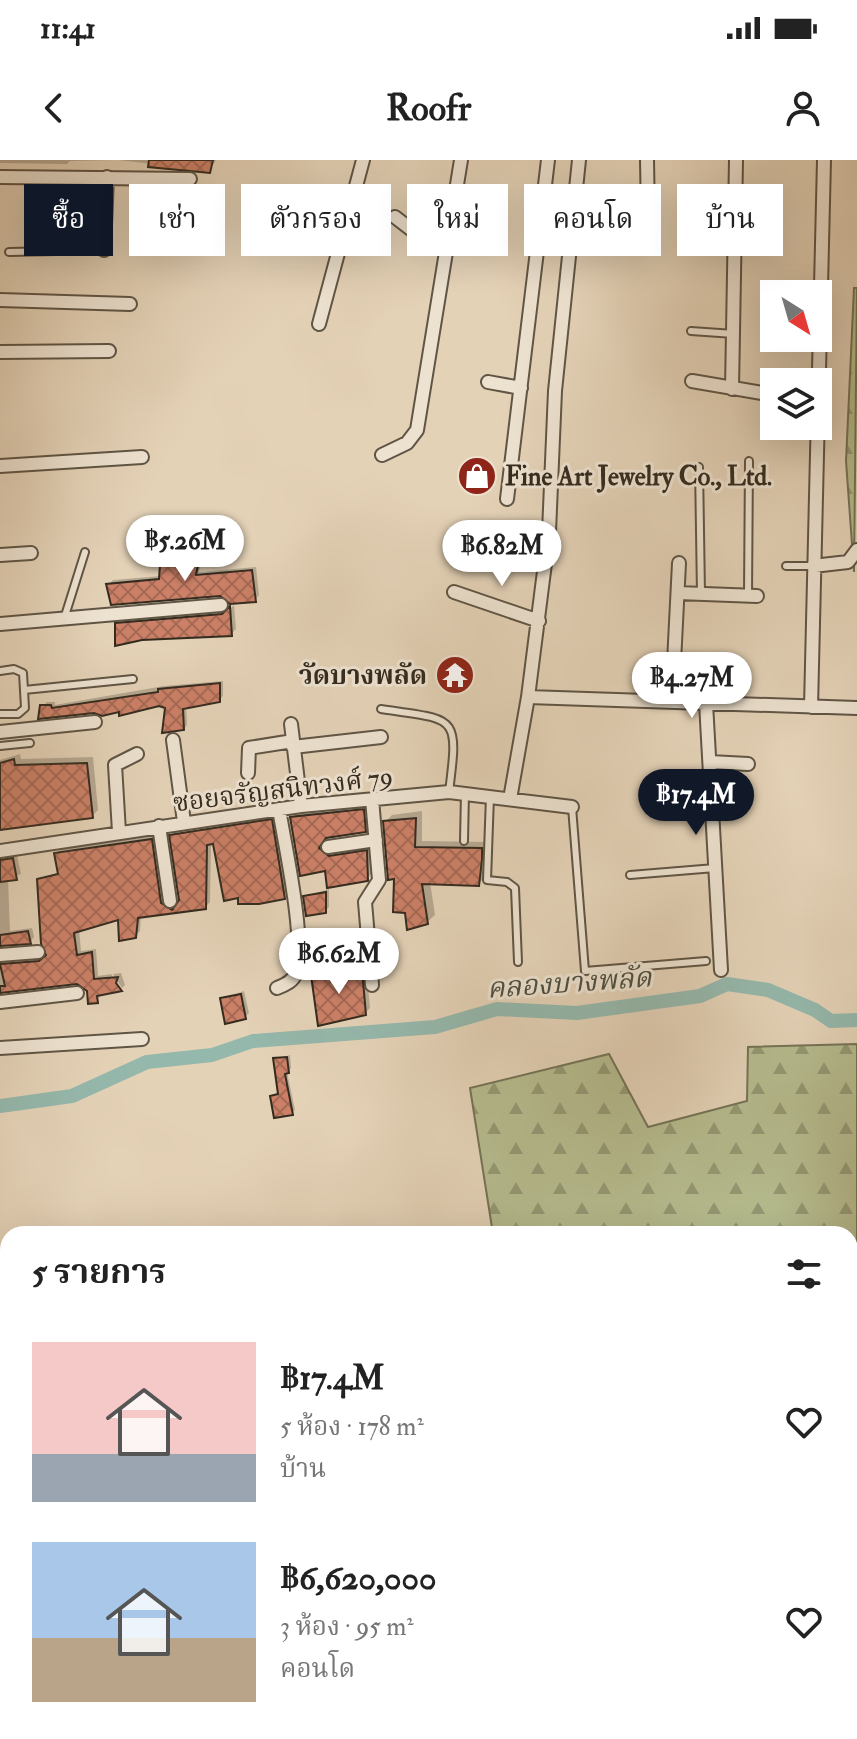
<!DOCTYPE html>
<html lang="th">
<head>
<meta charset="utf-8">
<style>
  body { margin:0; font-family:"IM FELL Double Pica","Noto Serif Thai",serif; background:#f6f6f6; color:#222; height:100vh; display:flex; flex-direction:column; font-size:30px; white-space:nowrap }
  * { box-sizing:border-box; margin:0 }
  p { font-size:26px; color:#767676 }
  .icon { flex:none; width:44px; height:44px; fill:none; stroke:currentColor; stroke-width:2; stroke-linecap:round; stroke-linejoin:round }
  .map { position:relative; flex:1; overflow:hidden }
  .details { position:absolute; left:0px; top:1066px; width:858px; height:514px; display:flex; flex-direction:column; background:#fff; border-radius:24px 24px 0 0; box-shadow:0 8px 32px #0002 }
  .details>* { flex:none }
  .guide { position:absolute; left:24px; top:24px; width:810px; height:72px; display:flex; gap:16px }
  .needle { width:52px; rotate:143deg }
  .fabs { position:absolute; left:760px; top:120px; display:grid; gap:16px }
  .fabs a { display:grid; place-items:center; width:72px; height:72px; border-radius:0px; background:#fff; box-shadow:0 8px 32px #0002; font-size:40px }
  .price { position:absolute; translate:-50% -68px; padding:0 18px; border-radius:28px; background:#fff; color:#222; font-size:26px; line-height:52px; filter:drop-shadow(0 2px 4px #0008) }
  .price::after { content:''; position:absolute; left:50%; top:48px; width:24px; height:18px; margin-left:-12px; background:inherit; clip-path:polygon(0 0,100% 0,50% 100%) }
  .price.selected { background:#111827; color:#fff }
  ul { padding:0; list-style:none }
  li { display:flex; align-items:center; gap:24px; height:200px; padding:0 32px }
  li span { display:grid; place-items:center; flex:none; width:224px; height:160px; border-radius:0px; color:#555 }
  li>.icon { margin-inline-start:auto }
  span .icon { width:96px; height:96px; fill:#fffc; stroke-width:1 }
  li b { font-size:34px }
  h2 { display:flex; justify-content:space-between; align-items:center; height:96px; padding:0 32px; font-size:34px }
  .pill { padding:0 28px; border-radius:0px; background:#fff; box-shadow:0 8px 32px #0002; font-size:28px; line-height:72px }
  .pill.selected { background:#111827; color:#fff }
  .status { display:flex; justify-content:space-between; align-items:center; height:56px; padding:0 40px; background:#fff; direction:ltr }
  .status svg { height:22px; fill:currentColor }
  header { display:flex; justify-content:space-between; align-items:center; height:104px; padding:0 32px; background:#fff; font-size:36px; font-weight:700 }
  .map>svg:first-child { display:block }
  .forest { fill:url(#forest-firs); stroke:#747356; stroke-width:2 }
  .shadow { fill:#0003 }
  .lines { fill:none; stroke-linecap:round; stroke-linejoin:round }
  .canal { stroke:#95b8ac; stroke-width:14 }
  .building { fill:url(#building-cross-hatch); stroke:#342b1f; stroke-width:2 }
  .service-casing { stroke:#605545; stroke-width:10 }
  .minor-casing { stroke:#605545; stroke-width:16 }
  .service { stroke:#ede2d0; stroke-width:6 }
  .minor { stroke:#ede2d0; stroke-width:12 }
  .labels { text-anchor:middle; stroke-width:6; stroke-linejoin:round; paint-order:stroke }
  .poi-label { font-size:26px; font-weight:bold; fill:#342b1f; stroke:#ede2d0; text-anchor:start }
  .street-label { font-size:26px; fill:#342b1f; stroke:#ede2d0 }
  .water-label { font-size:28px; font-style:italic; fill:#4c4e42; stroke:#ede2d0 }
</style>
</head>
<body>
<div class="status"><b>11:41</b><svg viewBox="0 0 49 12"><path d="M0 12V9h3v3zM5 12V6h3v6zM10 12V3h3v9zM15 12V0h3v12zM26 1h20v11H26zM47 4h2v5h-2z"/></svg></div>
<header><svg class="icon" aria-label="back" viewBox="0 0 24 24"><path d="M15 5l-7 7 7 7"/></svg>Roofr<svg class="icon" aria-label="person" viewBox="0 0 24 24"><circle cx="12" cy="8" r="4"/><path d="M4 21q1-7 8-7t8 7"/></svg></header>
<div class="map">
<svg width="857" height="1579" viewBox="0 0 857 1579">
  <defs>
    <pattern id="forest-firs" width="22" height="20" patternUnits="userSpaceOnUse" patternTransform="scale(2)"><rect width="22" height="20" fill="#b5bb8e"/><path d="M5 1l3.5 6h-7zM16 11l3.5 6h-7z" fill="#949873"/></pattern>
    <pattern id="building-cross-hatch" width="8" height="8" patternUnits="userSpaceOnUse" patternTransform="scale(2)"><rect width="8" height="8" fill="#cb8067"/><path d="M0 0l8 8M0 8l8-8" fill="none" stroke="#a66954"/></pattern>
  </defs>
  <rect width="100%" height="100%" fill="#e4d2b7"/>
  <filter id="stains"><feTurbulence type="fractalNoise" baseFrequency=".0025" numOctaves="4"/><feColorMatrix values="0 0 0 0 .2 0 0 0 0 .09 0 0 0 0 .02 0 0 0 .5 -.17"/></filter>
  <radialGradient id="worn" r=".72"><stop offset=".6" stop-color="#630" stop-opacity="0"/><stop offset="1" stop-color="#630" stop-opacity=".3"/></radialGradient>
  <path class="forest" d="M 854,128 L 857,128 L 854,412 L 846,301 Z
    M 857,884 L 857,1344 L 851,1345 L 850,1074 L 493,1074 L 470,928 L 609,894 L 648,967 L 747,941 L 748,887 Z"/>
  <path class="shadow" d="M 0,0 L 113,0 L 70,1 L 67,4 L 0,3 Z
    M 119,0 L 216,0 L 209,11 Z
    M 167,387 L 204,388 L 199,412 L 256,407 L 259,435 L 255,440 L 109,424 L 113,420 L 161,416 L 163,392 Z
    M 234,445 L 236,469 L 231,474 L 117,464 L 122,459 L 229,450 Z
    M 223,521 L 223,536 L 219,540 L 186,546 L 187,565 L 184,569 L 167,546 L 121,554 L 121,550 L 41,557 L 46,542 L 55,542 L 55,545 L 164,526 Z
    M 20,594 L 21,599 L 93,597 L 98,650 L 92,656 L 0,663 L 0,600 Z
    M 369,644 L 371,664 L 365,670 L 327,676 L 324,680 L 335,691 L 373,685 L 375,710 L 369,716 L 329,728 L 327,709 L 292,658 L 298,651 Z
    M 422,651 L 422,681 L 488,682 L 485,717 L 478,724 L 430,722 L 435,755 L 427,762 L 396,717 L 385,662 L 392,655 Z
    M 276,656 L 288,732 L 284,737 L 211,682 L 210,742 L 205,747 L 141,755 L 140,771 L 135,776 L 120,757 L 79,769 L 81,791 L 96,789 L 98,816 L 111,814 L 121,829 L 101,833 L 97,841 L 76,822 L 0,831 L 0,796 L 5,800 L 45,797 L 49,792 L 39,720 L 59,712 L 56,693 L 61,689 L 156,675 L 165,738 L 177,746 L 181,740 L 172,675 L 176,671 Z
    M 17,695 L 21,714 L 8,719 L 10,771 L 32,768 L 34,777 L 30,782 L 0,784 L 0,697 Z
    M 329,729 L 329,747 L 325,751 L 305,737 Z
    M 366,805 L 370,848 L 365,853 L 313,816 L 318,811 Z
    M 121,813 L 125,825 L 122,828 L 113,814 Z
    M 244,831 L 249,853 L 245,857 L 222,839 Z
    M 290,895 L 291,908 L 287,912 L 295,950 L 292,953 L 272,936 L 280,932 L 276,899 Z"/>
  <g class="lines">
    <path class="canal" d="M 0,946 L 72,936 L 147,902 L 212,895 L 253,881 L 435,867 L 497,849 L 577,853 L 700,836 L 727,824 L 768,830 L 815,850 L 831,861 L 857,860
      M 850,1404 L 857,1402
      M 0,1578 L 14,1579
      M 136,1579 L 186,1572"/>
  </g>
  <path class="building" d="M 149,0 L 213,0 L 210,13 L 148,7 Z
    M 161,391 L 201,391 L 196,415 L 252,410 L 256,442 L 230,444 L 220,436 L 111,445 L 106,424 L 159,419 Z
    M 230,446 L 232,476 L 142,480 L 115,486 L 115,463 L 222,454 Z
    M 220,523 L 220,542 L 183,549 L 184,570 L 162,573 L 165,548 L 159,546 L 119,556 L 119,552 L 102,556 L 94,553 L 38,559 L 40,545 L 51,545 L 52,548 L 158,532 L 158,529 Z
    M 14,599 L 15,605 L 87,603 L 93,658 L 0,670 L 0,603 Z
    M 364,649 L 366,672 L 326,678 L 319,688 L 329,696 L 367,690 L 368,721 L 327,728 L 325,711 L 300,716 L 290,657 Z
    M 416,658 L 415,687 L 482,688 L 482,699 L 479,726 L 422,724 L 428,764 L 407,770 L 405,753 L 393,752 L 394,719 L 388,720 L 383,661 Z
    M 272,659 L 285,739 L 259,744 L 238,744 L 238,738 L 224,741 L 213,684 L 207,685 L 206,749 L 138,758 L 136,778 L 119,781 L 118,760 L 74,773 L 77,795 L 92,792 L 94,819 L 118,817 L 116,823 L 122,831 L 97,836 L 98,843 L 88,844 L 87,831 L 77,824 L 0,833 L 0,826 L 5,826 L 0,804 L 39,801 L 46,795 L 41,784 L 37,719 L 58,714 L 54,693 L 152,679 L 161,743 L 172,750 L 179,740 L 169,675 Z
    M 13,698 L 17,720 L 0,722 L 0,700 Z
    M 326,732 L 326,753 L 306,756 L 303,736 Z
    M 28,771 L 31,784 L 0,786 L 0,775 Z
    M 362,809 L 366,855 L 318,866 L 311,815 Z
    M 241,834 L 246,859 L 225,864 L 220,838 Z
    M 287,897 L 289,913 L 285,914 L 293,955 L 274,958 L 270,936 L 278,934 L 273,898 Z"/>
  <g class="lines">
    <g class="service-casing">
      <path id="service" d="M 9,92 L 104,90
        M 691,171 L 734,174
        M 699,307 L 701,434
        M 786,406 L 813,406
        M 748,435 L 749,301
        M 64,459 L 85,392
        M 0,511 L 14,509 L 23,513 L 25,548 L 18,554 L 0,554
        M 24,530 L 133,519
        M 381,549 C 457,560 459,554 449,632
        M 0,586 L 30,583
        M 490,636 L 487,720 L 507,722 L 515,728 L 518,802
        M 572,647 L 585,811 L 706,801
        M 464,681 L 465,632
        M 630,715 L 715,708"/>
    </g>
    <g class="minor-casing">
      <path id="minor" d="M 647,0 L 648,57
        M 0,17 L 190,19
        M 395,57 L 417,74 L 448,83
        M 177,75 L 179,19
        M 104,90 L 107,17
        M 0,140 L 130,144
        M 319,164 L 363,0
        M 0,192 L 109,191
        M 692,221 L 762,233
        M 488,222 L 521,228
        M 732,229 L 736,0
        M 382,295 L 407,283 L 417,270 L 461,0
        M 0,306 L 142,297
        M 507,339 L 548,0
        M 0,395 L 31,393
        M 813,406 L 848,402 L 857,390
        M 454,432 L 539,461
        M 678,433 L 757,436
        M 0,464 L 221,445
        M 528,537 L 857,548
        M 672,542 L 679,403
        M 706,543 L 721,810
        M 811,547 L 824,0
        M 291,564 L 301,646
        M 0,572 L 95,562
        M 173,580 L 184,662
        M 293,587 L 381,577
        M 710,602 L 748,604
        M 248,613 L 249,588 L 293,581
        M 510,639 L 528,537 L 549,372 L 555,231 L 579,0
        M 159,666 L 170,741
        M 119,672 L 115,605 L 137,594
        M 328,687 L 376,680
        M 0,691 L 301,646 L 449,632 L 572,647
        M 0,795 L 38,792
        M 372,825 L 365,742 L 379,720 L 372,639
        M 277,828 C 284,825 293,822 296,813 C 306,780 285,686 279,649
        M 0,842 L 77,833
        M 0,888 L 142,879
        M 675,1572 L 678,1579
        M 100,1579 L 101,1572
        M 706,1579 L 726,1572"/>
    </g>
    <use href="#service" class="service"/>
    <use href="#minor" class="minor"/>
  </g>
  <defs>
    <g id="shop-disc" transform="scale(2)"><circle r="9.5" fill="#8f2418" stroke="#ede2d0"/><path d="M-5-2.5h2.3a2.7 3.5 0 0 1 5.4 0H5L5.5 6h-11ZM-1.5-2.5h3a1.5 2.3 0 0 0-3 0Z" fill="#fff"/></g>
    <g id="temple-disc" transform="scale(2)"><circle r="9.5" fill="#8f2418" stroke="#ede2d0"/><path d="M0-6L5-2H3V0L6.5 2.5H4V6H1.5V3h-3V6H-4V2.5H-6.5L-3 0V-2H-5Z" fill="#fff"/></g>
  </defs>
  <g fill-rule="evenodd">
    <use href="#shop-disc" x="477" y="316"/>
    <use href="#temple-disc" x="455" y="515"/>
  </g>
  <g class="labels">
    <g class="poi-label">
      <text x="505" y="325">Fine Art Jewelry Co., Ltd.</text>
      <text x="427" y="524" text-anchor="end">วัดบางพลัด</text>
    </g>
    <g class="street-label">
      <text transform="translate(283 629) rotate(-7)" y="9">ซอยจรัญสนิทวงศ์ 79</text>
    </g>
    <g class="water-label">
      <text transform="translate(569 822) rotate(-4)" y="10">คลองบางพลัด</text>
    </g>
  </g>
  <rect width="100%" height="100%" filter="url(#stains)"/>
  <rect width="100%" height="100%" fill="url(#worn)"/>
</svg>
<div class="fabs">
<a><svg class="needle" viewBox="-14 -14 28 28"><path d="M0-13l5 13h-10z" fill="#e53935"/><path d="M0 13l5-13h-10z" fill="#767676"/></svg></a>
<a><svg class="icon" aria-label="layers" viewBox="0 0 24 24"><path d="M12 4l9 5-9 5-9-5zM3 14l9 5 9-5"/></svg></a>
</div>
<b class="price" style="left:185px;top:423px">฿5.26M</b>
<b class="price" style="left:502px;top:428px">฿6.82M</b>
<b class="price" style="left:692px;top:560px">฿4.27M</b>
<b class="price selected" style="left:696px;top:677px">฿17.4M</b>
<b class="price" style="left:339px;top:836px">฿6.62M</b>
<div class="guide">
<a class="pill selected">ซื้อ</a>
<a class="pill">เช่า</a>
<a class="pill">ตัวกรอง</a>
<a class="pill">ใหม่</a>
<a class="pill">คอนโด</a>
<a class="pill">บ้าน</a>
</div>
<section class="details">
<h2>5 รายการ<svg class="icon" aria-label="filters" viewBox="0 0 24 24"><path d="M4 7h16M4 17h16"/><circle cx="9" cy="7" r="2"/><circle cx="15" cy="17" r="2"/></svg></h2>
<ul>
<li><span style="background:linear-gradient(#f6c9c9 70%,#9aa5b1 0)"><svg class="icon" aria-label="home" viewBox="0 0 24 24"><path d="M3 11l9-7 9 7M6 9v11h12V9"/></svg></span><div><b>฿17.4M</b><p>5 ห้อง · 178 m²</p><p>บ้าน</p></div><svg class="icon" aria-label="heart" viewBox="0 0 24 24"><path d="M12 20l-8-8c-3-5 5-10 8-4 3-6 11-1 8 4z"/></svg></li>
<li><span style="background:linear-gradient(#a9c7e8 60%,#b9a48a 0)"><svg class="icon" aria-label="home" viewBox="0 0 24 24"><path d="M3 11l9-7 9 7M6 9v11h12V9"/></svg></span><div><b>฿6,620,000</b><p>3 ห้อง · 95 m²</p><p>คอนโด</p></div><svg class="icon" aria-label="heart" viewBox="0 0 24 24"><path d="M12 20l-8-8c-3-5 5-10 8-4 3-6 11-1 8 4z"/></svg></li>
</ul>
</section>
</div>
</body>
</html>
